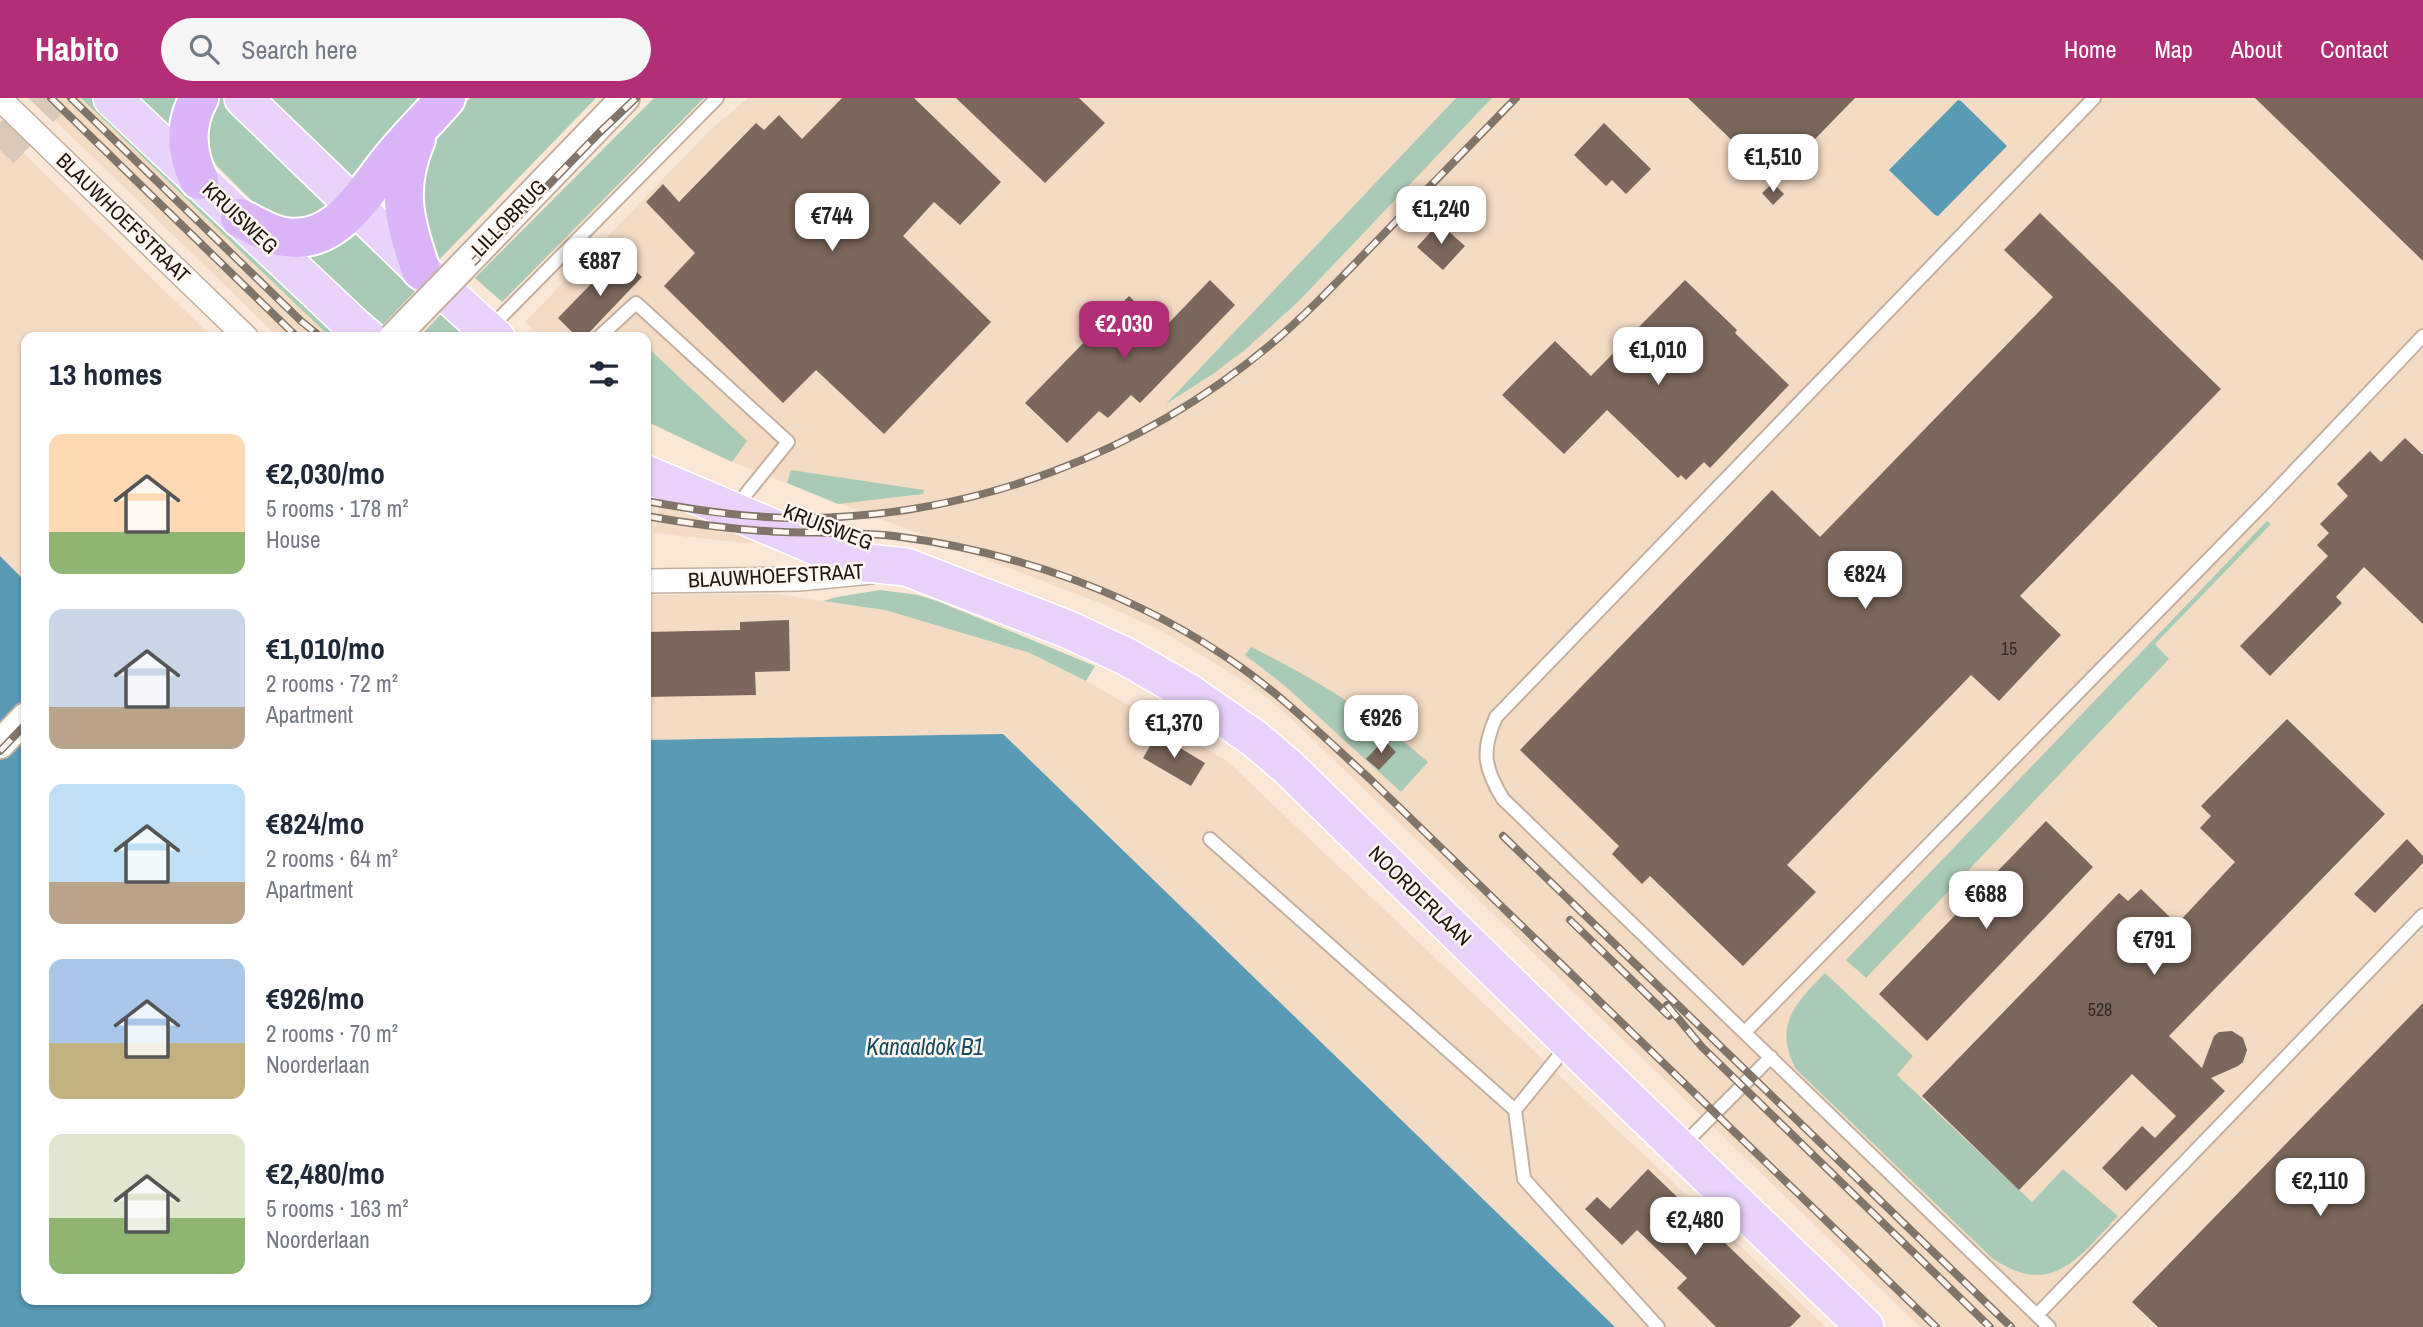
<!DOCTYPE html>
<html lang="en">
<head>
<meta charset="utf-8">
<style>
  body { margin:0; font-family:"Archivo Narrow",sans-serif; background:#f6f6f7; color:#1f2937; height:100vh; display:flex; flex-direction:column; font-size:26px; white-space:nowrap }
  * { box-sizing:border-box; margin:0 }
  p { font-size:23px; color:#747a83 }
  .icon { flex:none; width:38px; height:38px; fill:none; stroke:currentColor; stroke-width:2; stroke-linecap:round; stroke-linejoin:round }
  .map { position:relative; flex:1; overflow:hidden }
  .sheet { position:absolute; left:21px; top:234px; width:630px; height:973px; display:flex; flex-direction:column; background:#fff; border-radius:14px; box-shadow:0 2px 5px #0004 }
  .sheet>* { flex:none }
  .price { position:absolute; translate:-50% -60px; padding:0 16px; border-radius:14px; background:#fff; color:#222; font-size:23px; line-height:46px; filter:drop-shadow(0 2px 4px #0008) }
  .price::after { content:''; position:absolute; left:50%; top:42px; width:21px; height:16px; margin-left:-10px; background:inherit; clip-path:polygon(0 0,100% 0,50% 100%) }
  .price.on { background:#b22f78; color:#fff }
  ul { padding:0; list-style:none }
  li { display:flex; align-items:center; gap:21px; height:175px; padding:0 28px }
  li span { display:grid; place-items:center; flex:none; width:196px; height:140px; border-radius:14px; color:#555 }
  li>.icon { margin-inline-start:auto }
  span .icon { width:84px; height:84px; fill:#fffc; stroke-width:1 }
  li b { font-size:30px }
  h2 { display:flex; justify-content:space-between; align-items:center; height:84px; padding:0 28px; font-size:30px }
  header { display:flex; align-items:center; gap:42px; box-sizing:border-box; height:98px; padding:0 35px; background:#b22f78; color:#fff }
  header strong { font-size:33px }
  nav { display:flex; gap:38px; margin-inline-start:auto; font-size:24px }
  .search { width:490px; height:63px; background:#f6f6f7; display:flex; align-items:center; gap:18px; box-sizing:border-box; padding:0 24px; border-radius:38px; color:#747a83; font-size:26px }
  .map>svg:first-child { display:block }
  .built { fill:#f4dbc4 }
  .green { fill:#a9cbb5 }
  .water { fill:#599ab4 }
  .building { fill:#7b675b }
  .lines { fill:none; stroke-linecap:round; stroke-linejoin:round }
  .motorway-tunnel { stroke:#dac8b8; stroke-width:38; stroke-dasharray:38 19; stroke-linecap:butt }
  .service-casing { stroke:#c3b0a0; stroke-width:16 }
  .minor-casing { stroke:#c3b0a0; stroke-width:26 }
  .tertiary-casing { stroke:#c3b0a0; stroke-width:32 }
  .primary-casing { stroke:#fff; stroke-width:40 }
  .motorway-casing { stroke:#fff; stroke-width:42 }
  .service { stroke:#fff; stroke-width:12 }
  .minor { stroke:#fff; stroke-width:23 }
  .tertiary { stroke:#fff; stroke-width:28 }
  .primary { stroke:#e9d3fb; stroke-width:37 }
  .motorway { stroke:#dab5f8; stroke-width:38 }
  .rail-casing { stroke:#817469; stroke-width:8 }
  .rail { stroke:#fff7f0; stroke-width:5; stroke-dasharray:16; stroke-linecap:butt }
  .tertiary-bridge-casing { stroke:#c3b0a0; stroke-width:32; stroke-linecap:butt }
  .tertiary-bridge { stroke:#fff; stroke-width:28 }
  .labels { text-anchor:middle; stroke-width:5; stroke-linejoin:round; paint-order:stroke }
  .number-label { font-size:18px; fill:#342a23 }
  .street-label { font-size:21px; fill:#1d1610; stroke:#fff7f0 }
  .water-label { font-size:23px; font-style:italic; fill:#154b5f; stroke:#fff7f0 }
</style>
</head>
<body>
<header>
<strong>Habito</strong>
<div class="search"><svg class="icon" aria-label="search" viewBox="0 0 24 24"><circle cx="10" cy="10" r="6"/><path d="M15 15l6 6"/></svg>Search here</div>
<nav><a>Home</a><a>Map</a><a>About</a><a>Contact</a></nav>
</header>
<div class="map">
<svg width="2423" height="1229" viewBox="0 0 2423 1229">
  <rect width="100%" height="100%" fill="#fbe7d6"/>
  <path class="built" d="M 32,0 L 81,0 L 331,240 L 279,240 Z
    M 748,0 L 1456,0 L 1170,304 L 1213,276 L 1246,251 L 1298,204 L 1492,0 L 2423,0 L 2423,1229 L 1920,1229 L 1303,632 L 1269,601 L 1245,584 L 1166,535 L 1103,506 L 732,364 L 646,323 L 646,240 L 542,240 L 525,224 L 712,30 Z
    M 0,32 L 213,240 L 26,240 L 26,484 L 0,458 Z
    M 661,401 L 688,409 L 688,417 L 716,421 L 740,430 L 741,437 L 768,438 L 785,445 L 744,445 L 654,435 Z
    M 774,496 L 885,512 L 1030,555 L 1086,583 L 1227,663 L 1826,1229 L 1615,1229 L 1003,636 L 646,642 L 646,497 Z"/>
  <path class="green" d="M 81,0 L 93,0 L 283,184 L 345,240 L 331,240 Z
    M 140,0 L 185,0 L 174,32 Z
    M 217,0 L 224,0 L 340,109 L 314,125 L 268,119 L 217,68 L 208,54 L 205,39 Z
    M 262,0 L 432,0 L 357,91 Z
    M 470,0 L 596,0 L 435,166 L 418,140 L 420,57 Z
    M 654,0 L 704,0 L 502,204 L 475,180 Z
    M 1456,0 L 1492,0 L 1298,204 L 1246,251 L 1213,276 L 1166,306 Z
    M 358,127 L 422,186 L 374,236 L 287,154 Z
    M 447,210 L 476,240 L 418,240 Z
    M 646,248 L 747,343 L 732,364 L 646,323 Z
    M 791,372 L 924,392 L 923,396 L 838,406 L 787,385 Z
    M 2267,423 L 2271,426 L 2155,546 L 2169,561 L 1866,880 L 1846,862 Z
    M 880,492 L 918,497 L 937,503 L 1095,568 L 1086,583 L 1030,555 L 885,512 L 823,503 L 837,499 Z
    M 1251,549 C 1314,580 1376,618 1428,664 L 1401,694 L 1284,587 L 1245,557 Z
    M 1825,875 L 1913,958 L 1897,977 L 2032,1104 L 2063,1071 L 2118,1118 C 2078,1160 2052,1201 1992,1160 L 1796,971 C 1773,927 1795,906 1825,875 Z"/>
  <path class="water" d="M 1958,2 L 1961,3 L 2007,48 L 1938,118 L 1935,117 L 1889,72 Z
    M 0,458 L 26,484 L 26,1202 L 646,1202 L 646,642 L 1003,636 L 1615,1229 L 0,1229 Z"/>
  <path class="building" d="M 842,0 L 914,0 L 1001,84 L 960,127 L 934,104 L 903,138 L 991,224 L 884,336 L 816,272 L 783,305 L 664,188 L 695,155 L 646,104 L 663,86 L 679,104 L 756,25 L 764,32 L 779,17 L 802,41 Z
    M 956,0 L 1079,0 L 1105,25 L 1045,85 Z
    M 1688,0 L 1855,0 L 1774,83 Z
    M 2255,0 L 2423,0 L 2423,163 Z
    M 1604,25 L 1651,71 L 1626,96 L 1612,82 L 1606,88 L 1574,57 Z
    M 1773,85 L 1784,96 L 1773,107 L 1762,95 Z
    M 2040,115 L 2221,291 L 2020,498 L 2061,537 L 1999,603 L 1971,577 L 1787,767 L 1816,794 L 1743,868 L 1650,778 L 1642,786 L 1612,756 L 1619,748 L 1520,652 L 1772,392 L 1820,439 L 2053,199 L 2004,152 Z
    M 1439,125 L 1465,148 L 1443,172 L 1417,149 Z
    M 619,157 L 642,179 L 584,240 L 578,240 L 558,220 Z
    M 1210,182 L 1235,207 L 1140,305 L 1131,297 L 1108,320 L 1099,313 L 1067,345 L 1025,305 L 1129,198 L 1163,231 Z
    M 1685,182 L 1737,232 L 1735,235 L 1789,287 L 1710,370 L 1704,364 L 1686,382 L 1681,377 L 1678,380 L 1607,312 L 1564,356 L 1502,297 L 1555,243 L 1591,278 Z
    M 2405,340 L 2423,357 L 2423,526 L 2364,469 L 2336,499 L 2342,505 L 2270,578 L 2240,548 L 2328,458 L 2317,447 L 2329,435 L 2320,426 L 2348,398 L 2337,386 L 2370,353 L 2381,364 Z
    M 789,522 L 790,573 L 755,574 L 756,597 L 646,599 L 646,534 L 740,532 L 740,524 Z
    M 2287,621 L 2385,716 L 2169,938 L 2202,970 L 2214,938 L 2219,934 L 2232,933 L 2243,940 L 2247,952 L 2243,964 L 2238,968 L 2211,980 L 2225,993 L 2126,1093 L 2102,1070 L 2142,1028 L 2155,1040 L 2176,1018 L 2132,976 L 2019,1092 L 1922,998 L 2119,795 L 2128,803 L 2141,791 L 2177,826 L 2235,764 L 2200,730 L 2211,718 L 2201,708 Z
    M 1157,636 L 1205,665 L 1191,688 L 1143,660 Z
    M 1384,642 L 1396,654 L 1379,672 L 1366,661 Z
    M 2046,723 L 2093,769 L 1927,943 L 1879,896 Z
    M 2407,741 L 2423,758 L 2423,765 L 2375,815 L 2354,796 Z
    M 2423,905 L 2423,1229 L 2158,1229 L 2132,1204 Z
    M 1648,1071 L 1801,1218 L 1790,1229 L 1716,1229 L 1677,1190 L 1687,1180 L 1637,1132 L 1622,1147 L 1585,1111 L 1597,1099 L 1610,1111 Z"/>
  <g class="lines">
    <path class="motorway-tunnel" d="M 0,52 L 50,0"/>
    <g class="service-casing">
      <path id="service" d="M 490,230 L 717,0
        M 598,240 L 636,205 L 788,344 L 746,396
        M 1210,741 L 1515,1012 L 1567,948
        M 1745,934 L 2265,404 L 2423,238
        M 1515,1012 L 1524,1081 L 1658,1229
        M 1682,1048 L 1771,959
        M 2037,1217 L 2423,817
        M 2049,1229 L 1503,701 C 1484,670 1481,653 1496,619 L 2094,0"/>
    </g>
    <g class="minor-casing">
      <path id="minor" d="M 0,1 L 247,240
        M 646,483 L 799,481 L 871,474"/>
    </g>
    <g class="tertiary-casing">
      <path id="tertiary" d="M 461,170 L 625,0
        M 0,646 L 26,619"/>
    </g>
    <g class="primary-casing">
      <path id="primary" d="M 112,0 L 355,229 L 368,240
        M 243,0 L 421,172 L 496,240
        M 646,376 L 832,455 L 857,464 L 906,469 L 1067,531 L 1127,559 L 1186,593 L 1255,641 L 1288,669 L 1570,945 L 1865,1229"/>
    </g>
    <g class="motorway-casing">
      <path id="motorway" d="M 416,41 C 395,90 404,124 421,172
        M 199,82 C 186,55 184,27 199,0
        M 240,120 C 254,127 269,137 285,139 C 335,147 361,99 388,65 C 406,42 427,22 446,0"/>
    </g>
    <use href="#service" class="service"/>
    <use href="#minor" class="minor"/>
    <use href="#tertiary" class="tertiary"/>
    <use href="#primary" class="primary"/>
    <use href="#motorway" class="motorway"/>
    <g class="rail-casing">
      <path id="rail" d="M 51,0 L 298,240
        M 71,0 L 301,223 L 322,240
        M 400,240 L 599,35 L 636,0
        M 646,403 C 699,413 754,421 808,420 C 976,418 1141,355 1270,247 C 1306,217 1339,182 1372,148 C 1420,98 1468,49 1516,0
        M 646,418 C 691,426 736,432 783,434 C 820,435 857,434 894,438 C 1018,454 1140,497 1242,570 C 1288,603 1328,643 1370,681 L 1936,1229
        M 0,653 L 26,626
        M 1503,738 L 2011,1229
        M 1570,822 L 1669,918
        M 1667,907 L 1702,949 L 1990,1229"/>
    </g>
    <use href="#rail" class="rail"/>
    <g class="tertiary-bridge-casing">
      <path id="tertiary-bridge" d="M 393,240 L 461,170"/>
    </g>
    <use href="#tertiary-bridge" class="tertiary-bridge"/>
  </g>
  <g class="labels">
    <g class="number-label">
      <text x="2009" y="557">15</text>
      <text x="2100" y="918">528</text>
    </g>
    <g class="street-label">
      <text transform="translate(123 120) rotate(44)" y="7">BLAUWHOEFSTRAAT</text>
      <text transform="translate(240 120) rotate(43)" y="7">KRUISWEG</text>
      <text transform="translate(509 120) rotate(-46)" y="7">LILLOBRUG</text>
      <text transform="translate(828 429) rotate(21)" y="7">KRUISWEG</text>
      <text transform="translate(776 478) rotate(-3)" y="7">BLAUWHOEFSTRAAT</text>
      <text transform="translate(1420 798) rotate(44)" y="7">NOORDERLAAN</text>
    </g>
    <g class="water-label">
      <text x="925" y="957">Kanaaldok B1</text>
    </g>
  </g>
</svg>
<b class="price" style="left:1773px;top:96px">€1,510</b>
<b class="price" style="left:1441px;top:148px">€1,240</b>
<b class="price" style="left:832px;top:155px">€744</b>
<b class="price" style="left:600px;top:200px">€887</b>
<b class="price on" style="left:1124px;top:263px">€2,030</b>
<b class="price" style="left:1658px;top:289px">€1,010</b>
<b class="price" style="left:1865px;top:513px">€824</b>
<b class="price" style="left:1381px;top:657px">€926</b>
<b class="price" style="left:1174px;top:662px">€1,370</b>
<b class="price" style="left:1986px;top:833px">€688</b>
<b class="price" style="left:2154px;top:879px">€791</b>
<b class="price" style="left:2320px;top:1120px">€2,110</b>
<b class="price" style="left:1695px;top:1159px">€2,480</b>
<section class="sheet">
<h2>13 homes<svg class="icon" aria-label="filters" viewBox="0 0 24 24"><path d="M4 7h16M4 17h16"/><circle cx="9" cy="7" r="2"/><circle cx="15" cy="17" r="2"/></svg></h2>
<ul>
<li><span style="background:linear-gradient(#ffd9b3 70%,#8fb573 0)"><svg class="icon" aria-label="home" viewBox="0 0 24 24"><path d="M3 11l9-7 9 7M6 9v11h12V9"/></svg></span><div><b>€2,030/mo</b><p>5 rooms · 178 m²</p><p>House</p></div></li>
<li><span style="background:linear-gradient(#c9d6e8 70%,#b9a48a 0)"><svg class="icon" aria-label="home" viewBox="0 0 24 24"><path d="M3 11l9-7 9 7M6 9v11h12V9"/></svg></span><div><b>€1,010/mo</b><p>2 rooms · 72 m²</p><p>Apartment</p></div></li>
<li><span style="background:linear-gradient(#bfe0f5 70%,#b9a48a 0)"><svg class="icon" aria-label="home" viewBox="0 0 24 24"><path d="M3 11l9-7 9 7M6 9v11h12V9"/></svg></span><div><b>€824/mo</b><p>2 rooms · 64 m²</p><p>Apartment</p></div></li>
<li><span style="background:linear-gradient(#a9c7e8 60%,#c2b280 0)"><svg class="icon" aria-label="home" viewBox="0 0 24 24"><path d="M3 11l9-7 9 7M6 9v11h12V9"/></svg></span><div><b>€926/mo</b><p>2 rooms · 70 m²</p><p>Noorderlaan</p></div></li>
<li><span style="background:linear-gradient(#dfe7d0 60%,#8fb573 0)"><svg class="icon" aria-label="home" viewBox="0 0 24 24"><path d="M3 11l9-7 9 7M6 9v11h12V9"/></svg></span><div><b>€2,480/mo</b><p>5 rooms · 163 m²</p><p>Noorderlaan</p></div></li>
</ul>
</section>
</div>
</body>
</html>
